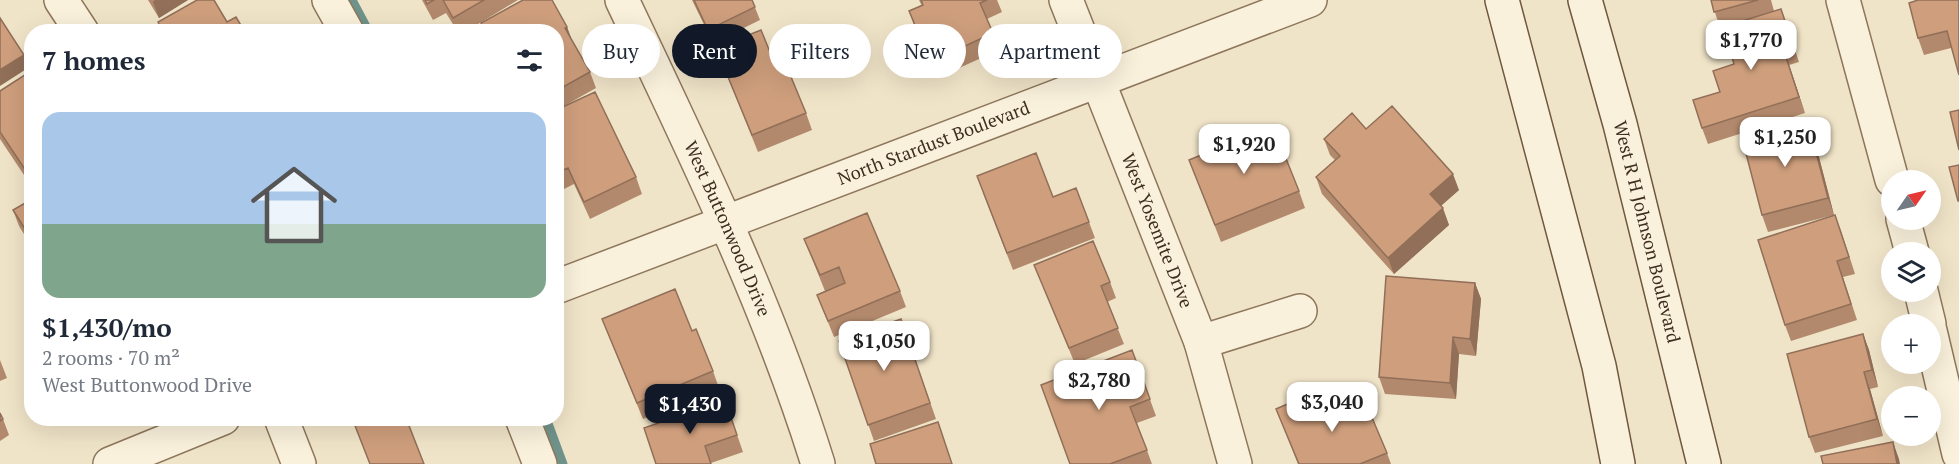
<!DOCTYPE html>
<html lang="en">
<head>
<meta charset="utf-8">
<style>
  body { margin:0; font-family:"PT Serif",serif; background:#f2f2f3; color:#1f2937; height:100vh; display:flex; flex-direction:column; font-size:22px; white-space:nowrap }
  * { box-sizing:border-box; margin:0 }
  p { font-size:20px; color:#747a83 }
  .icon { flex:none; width:33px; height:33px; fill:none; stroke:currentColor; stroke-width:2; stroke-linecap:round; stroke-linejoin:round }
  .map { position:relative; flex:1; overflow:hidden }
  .panel { position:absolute; left:24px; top:24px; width:540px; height:402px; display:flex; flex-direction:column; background:#fff; border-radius:24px; box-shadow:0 6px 24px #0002 }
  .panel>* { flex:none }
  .banner { position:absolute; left:582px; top:24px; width:570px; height:54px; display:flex; gap:12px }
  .needle { width:39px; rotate:56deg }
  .fabs { position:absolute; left:1881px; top:170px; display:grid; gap:12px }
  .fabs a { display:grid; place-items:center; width:60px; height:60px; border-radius:50%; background:#fff; box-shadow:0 6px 24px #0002; font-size:30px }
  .price { position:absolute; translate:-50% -51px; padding:0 14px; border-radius:12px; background:#fff; color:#222; font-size:20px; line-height:39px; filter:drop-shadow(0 2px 3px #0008) }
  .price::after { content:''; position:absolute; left:50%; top:36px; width:18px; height:14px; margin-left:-9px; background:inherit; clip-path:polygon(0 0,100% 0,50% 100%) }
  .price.current { background:#111827; color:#fff }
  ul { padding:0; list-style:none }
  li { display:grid; align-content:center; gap:12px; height:318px; padding:0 18px }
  li span { display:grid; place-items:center; height:186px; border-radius:18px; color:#555 }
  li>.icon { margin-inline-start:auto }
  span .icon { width:108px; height:108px; fill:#fffc; stroke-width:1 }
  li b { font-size:26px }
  h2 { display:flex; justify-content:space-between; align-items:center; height:72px; padding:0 18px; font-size:26px }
  .pill { padding:0 21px; border-radius:27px; background:#fff; box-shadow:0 6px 24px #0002; font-size:21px; line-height:54px }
  .pill.current { background:#111827; color:#fff }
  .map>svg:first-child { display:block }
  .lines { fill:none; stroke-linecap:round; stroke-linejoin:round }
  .stream { stroke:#6f938a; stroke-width:9 }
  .minor-casing { stroke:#8d765c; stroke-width:36 }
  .secondary-casing { stroke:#6f573f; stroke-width:36 }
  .minor { stroke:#faf1dc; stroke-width:33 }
  .secondary { stroke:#faf1dc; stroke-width:33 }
  .wall { fill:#b2896c }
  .shaded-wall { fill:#916f58 }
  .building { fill:#cf9f7d; stroke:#916f58; stroke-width:1.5 }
  .labels { text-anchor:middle; stroke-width:5; stroke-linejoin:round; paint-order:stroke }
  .street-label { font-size:18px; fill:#3d2e20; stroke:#f7eed8 }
</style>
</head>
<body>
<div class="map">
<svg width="1959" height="464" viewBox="0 0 1959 464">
  <rect width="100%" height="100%" fill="#f0e4c8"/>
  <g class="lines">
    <path class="stream" d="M 352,0 L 369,32
      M 546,418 L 563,464"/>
    <g class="minor-casing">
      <g id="minor">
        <path d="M 61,0 L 82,32"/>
        <path d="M 329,0 L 347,32"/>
        <path id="s1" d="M 622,0 C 694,152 768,303 818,464"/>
        <path id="s2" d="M 1066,0 L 1201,342 L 1235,464"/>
        <path d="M 1843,0 L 1892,180"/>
        <path d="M 1903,219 L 1912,252"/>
        <path id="s3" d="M 556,287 L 1310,0"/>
        <path d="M 1921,291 L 1929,324"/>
        <path d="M 1930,331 L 1959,454"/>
        <path d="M 1201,342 L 1300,311"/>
        <path d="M 281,418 L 299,464"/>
        <path d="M 522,418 L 540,464"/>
        <path d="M 110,464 L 223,418"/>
      </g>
    </g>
    <g class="secondary-casing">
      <g id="secondary">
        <path d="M 1502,0 L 1599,366 L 1618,464"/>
        <path id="s4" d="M 1585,0 L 1620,124 L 1704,464"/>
      </g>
    </g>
    <use href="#minor" class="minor"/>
    <use href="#secondary" class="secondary"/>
  </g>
  <path class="wall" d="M 148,0 L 188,0 L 159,18 Z
    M 422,0 L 518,0 L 465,32 L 458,32 L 446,13 L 433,20 Z
    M 692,0 L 752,0 L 760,20 L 713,43 Z
    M 919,0 L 997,0 L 1002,12 L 987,19 L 999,50 L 937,78 L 915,28 L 909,11 L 922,6 Z
    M 1711,0 L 1771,0 L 1774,11 L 1787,26 L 1799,62 L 1789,65 L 1805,113 L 1708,144 L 1702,128 L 1734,64 L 1726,27 L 1720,28 Z
    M 1959,0 L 1951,48 L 1924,55 L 1918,38 Z
    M 481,23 L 567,27 L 572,41 L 590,72 L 596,88 L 564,106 L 636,177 L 642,194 L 590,219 L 574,184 L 556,193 L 556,32 L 484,32 Z
    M 716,48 L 770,52 L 806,113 L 812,130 L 758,152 Z
    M 32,72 L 32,187 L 0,139 L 0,91 Z
    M 1808,122 L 1814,138 L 1834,215 L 1768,232 L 1762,215 Z
    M 1366,129 L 1459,190 L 1441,206 L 1449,225 L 1394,274 L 1322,194 L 1316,177 L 1335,160 L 1330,155 L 1324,139 Z
    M 1189,160 L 1299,191 L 1305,208 L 1221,242 Z
    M 1076,188 L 1095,238 L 1013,270 L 983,193 L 1053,197 Z
    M 32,199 L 32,247 L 19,226 L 13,210 Z
    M 1835,215 L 1855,274 L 1843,277 L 1857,320 L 1791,341 L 1785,325 Z
    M 804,239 L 900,291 L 906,307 L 834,337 L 817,295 L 825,291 Z
    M 1034,265 L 1110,282 L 1116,298 L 1107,302 L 1124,344 L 1075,364 Z
    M 1475,283 L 1481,299 L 1476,356 L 1459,354 L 1456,399 L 1385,394 L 1379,377 Z
    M 602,319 L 692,331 L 713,371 L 719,388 L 643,419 Z
    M 901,319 L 936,419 L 874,441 L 839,341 Z
    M 1863,334 L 1869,350 L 1878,387 L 1870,389 L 1883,436 L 1815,453 L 1809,437 Z
    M 1132,350 L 1156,416 L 1137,423 L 1152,464 L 1070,464 Z
    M 0,360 L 7,378 L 0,381 Z
    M 725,400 L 743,452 L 711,463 L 656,464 Z
    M 1276,409 L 1314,414 L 1387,453 L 1391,464 L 1298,464 Z
    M 0,413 L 3,419 L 9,435 L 0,441 Z"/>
  <path class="shaded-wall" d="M 155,0 L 188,0 L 159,18 L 153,2 Z
    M 567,27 L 573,43 L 565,28 Z
    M 1783,48 L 1789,65 L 1805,113 L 1799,97 Z
    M 24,55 L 28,68 L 0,86 L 0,70 Z
    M 1808,122 L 1814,138 L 1834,215 L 1828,198 Z
    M 1453,174 L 1459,190 L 1436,210 L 1430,194 Z
    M 1443,208 L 1449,225 L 1394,274 L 1388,258 Z
    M 1835,215 L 1841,231 L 1855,274 L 1849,257 Z
    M 1475,283 L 1481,299 L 1476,356 L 1470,339 Z
    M 1863,334 L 1869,350 L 1878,387 L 1872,370 Z
    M 1453,337 L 1459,354 L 1456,399 L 1450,383 Z
    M 1864,372 L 1870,389 L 1883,436 L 1877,419 Z
    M 1893,442 L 1899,459 L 1900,464 L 1897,464 Z"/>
  <path class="building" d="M 197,0 L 214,0 L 227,22 L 236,17 L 245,32 L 163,32 L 158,22 Z
    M 425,0 L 434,0 L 427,4 Z
    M 443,0 L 484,0 L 453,18 Z
    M 523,0 L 552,0 L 567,27 L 565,28 L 590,72 L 556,91 L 556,32 L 486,32 L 481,23 Z
    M 694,0 L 752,0 L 755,7 L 708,30 Z
    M 921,0 L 987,0 L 980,3 L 993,33 L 931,62 L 909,11 L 923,5 Z
    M 1711,0 L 1758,0 L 1714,12 Z
    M 1918,0 L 1959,0 L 1959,75 L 1947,31 L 1918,38 L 1909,3 Z
    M 1781,9 L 1793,45 L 1783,48 L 1799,97 L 1702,128 L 1693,100 L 1720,92 L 1713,71 L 1734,64 L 1723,27 Z
    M 0,18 L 24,55 L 0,70 Z
    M 761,30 L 770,52 L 779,48 L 806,113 L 752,135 L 716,48 Z
    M 31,71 L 32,72 L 32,180 L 0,132 L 0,91 Z
    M 595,92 L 636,177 L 584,202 L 568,168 L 556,173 L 556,110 Z
    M 1392,106 L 1453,174 L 1430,194 L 1443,208 L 1388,258 L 1316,177 L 1340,156 L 1324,139 L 1352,113 L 1366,129 Z
    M 1959,110 L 1959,150 L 1950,112 Z
    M 1808,122 L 1828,198 L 1762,215 L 1742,138 Z
    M 1273,126 L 1299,191 L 1215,225 L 1189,160 Z
    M 1036,153 L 1053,197 L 1076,188 L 1089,222 L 1007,253 L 977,176 Z
    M 1959,165 L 1959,201 L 1958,201 L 1949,167 Z
    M 32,199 L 32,240 L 13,210 Z
    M 867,213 L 900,291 L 828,321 L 817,295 L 845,283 L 839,267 L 820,275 L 804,239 Z
    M 1835,215 L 1849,257 L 1837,261 L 1851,304 L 1785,325 L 1758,240 Z
    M 1093,241 L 1110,282 L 1101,286 L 1118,328 L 1069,348 L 1034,265 Z
    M 1386,276 L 1475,283 L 1470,339 L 1453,337 L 1450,383 L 1379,377 Z
    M 675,289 L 692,331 L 696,329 L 713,371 L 637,403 L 602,319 Z
    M 901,319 L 930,403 L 868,425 L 839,341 Z
    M 1863,334 L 1872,370 L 1864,372 L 1877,419 L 1809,437 L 1787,354 Z
    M 1132,350 L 1150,399 L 1130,407 L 1147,450 L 1110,464 L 1070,464 L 1041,385 Z
    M 1362,394 L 1387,453 L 1360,464 L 1299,464 L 1276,409 L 1306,396 L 1314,414 Z
    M 725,400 L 737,435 L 705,446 L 711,464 L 656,464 L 644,428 Z
    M 0,413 L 3,419 L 0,421 Z
    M 352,418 L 406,418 L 424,464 L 370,464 Z
    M 938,422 L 952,464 L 876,464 L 870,444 Z
    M 1893,442 L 1897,464 L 1823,464 L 1821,456 Z"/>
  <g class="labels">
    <g class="street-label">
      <text dy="6" stroke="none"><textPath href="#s3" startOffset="404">North Stardust Boulevard</textPath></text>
      <text dy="6" stroke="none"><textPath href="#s1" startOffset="252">West Buttonwood Drive</textPath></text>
      <text dy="6" stroke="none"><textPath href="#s2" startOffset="248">West Yosemite Drive</textPath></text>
      <text dy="6" stroke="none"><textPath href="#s4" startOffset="240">West R H Johnson Boulevard</textPath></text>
    </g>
  </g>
</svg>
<div class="fabs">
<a><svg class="needle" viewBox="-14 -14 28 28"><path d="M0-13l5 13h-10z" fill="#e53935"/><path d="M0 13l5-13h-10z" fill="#747a83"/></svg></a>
<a><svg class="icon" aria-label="layers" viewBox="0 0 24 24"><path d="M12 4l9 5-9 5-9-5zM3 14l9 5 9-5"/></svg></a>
<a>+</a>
<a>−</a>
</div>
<b class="price" style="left:1751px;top:71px">$1,770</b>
<b class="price" style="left:1785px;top:168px">$1,250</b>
<b class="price" style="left:1244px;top:175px">$1,920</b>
<b class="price" style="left:884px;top:372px">$1,050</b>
<b class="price" style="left:1099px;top:411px">$2,780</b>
<b class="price" style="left:1332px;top:433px">$3,040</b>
<b class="price current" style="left:690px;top:435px">$1,430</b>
<div class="banner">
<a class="pill">Buy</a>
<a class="pill current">Rent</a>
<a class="pill">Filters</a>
<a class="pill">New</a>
<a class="pill">Apartment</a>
</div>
<section class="panel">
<h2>7 homes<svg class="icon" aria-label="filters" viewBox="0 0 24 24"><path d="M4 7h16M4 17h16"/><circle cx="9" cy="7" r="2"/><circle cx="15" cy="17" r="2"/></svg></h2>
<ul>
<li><span style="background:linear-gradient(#a9c7e8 60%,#7fa58c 0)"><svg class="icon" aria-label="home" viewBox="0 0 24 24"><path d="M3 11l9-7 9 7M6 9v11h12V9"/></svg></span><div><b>$1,430/mo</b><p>2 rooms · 70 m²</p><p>West Buttonwood Drive</p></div></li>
</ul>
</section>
</div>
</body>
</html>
